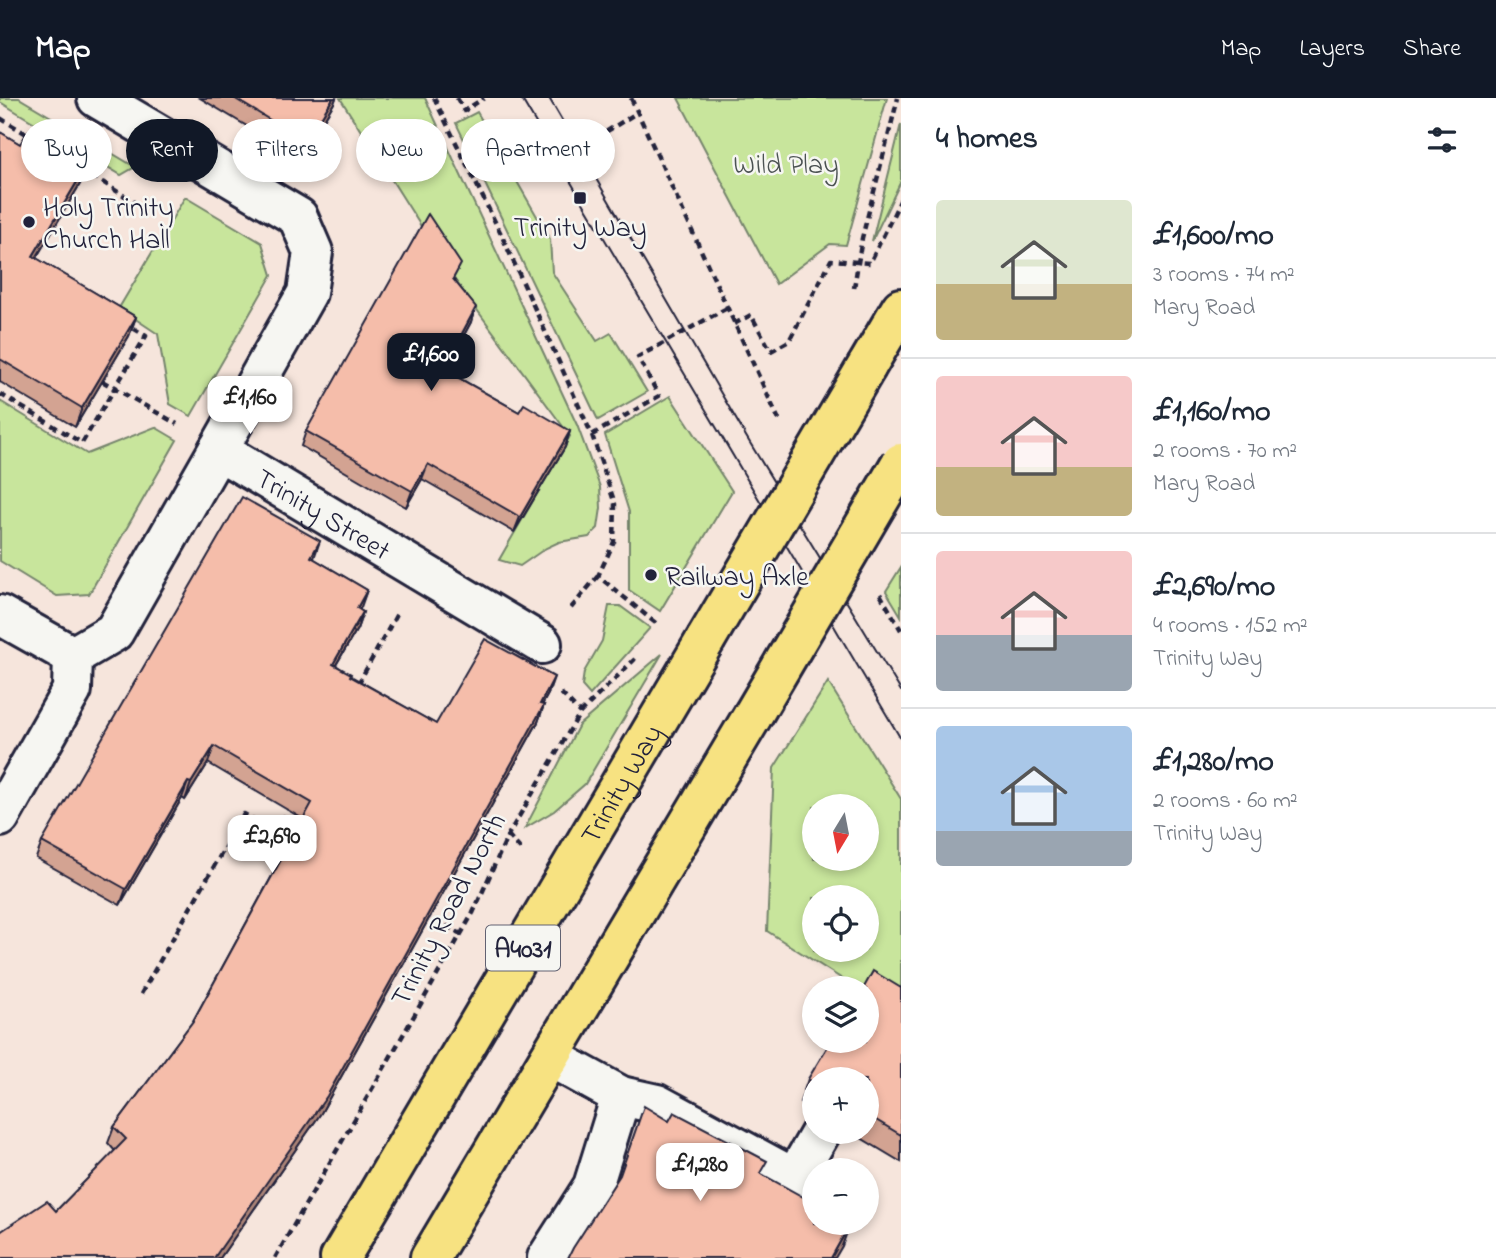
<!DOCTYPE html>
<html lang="en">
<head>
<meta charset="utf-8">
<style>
  body { margin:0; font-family:"Indie Flower",sans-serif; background:#f2f2f3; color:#1f2937; height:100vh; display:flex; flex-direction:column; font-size:26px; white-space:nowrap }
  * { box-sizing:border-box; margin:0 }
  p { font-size:23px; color:#747a83 }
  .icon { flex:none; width:38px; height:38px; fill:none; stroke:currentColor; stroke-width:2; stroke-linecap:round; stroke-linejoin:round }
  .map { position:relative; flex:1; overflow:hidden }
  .sheet { display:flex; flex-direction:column; background:#fff; width:595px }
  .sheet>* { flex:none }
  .hud { position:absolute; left:21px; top:21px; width:665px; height:63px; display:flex; gap:14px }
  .needle { width:46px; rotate:190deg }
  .controls { position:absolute; left:802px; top:696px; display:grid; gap:14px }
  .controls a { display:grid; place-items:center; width:77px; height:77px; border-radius:50%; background:#fff; box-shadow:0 4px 10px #0003; font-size:35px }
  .price { position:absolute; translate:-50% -60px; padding:0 16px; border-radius:14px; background:#fff; color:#222; font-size:23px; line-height:46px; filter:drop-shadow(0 2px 4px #0008) }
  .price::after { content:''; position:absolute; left:50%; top:42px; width:21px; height:16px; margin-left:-10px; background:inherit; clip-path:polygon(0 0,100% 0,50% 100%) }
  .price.on { background:#111827; color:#fff }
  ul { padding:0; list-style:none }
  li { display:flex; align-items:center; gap:21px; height:175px; padding:0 35px }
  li+li { border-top:2px solid #e0e1e3 }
  li span { display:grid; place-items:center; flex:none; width:196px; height:140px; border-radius:7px; color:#555 }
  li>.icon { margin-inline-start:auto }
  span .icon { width:84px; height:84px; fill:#fffc; stroke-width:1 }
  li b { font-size:30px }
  h2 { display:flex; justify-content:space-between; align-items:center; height:84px; padding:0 35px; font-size:30px }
  .pill { padding:0 24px; border-radius:32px; background:#fff; box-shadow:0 4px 10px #0003; font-size:24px; line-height:63px }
  .pill.on { background:#111827; color:#fff }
  header { display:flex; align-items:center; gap:42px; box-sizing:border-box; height:98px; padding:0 35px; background:#111827; color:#fff }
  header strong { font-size:33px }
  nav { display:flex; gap:38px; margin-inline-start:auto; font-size:24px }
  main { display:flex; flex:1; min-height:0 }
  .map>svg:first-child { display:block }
  .green { fill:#c8e59c; stroke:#75846c; stroke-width:2; fill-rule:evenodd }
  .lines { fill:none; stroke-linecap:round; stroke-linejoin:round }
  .minor-casing { stroke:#22223b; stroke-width:44 }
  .major-casing { stroke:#22223b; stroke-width:44 }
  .path { stroke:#22223b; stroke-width:4.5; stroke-dasharray:7 5; stroke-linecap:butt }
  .minor { stroke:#f6f6f2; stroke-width:38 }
  .major { stroke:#f7e281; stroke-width:38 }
  .tram { stroke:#22223b; stroke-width:2 }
  .major-bridge-casing { stroke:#22223b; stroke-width:44; stroke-linecap:butt }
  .major-bridge { stroke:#f7e281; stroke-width:38 }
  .wall { fill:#d3a392; stroke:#22223b; stroke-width:2 }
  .shaded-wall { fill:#ac8477; stroke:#22223b; stroke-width:2 }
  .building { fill:#f5bdaa; stroke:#22223b; stroke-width:2 }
  .poi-dot { fill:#22223b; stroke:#f6f6f2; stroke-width:2.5 }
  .labels { text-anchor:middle; stroke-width:5; stroke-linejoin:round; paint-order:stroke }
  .shield { fill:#f6f6f2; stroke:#626272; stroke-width:2 }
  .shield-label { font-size:26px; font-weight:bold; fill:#22223b }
  .park-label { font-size:28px; fill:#4c5353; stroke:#f6f6f2 }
  .poi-label { font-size:28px; fill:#22223b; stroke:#f6f6f2; text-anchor:start }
  .street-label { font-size:28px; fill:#22223b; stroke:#f6f6f2 }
</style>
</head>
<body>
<header>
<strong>Map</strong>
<nav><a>Map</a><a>Layers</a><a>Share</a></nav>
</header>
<main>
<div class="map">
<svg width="901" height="1160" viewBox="0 0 901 1160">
  <rect width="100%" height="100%" fill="#f6e5dc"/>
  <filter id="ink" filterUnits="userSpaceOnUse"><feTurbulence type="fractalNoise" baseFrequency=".0143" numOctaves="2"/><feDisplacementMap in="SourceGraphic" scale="14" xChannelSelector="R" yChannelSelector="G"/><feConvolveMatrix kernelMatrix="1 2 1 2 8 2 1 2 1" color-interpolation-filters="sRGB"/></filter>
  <g filter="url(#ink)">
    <path class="green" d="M 0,0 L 19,0 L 135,69 L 121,77 L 0,4 Z
      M 340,0 L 425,0 L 577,327 L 600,389 L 601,410 L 598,430 L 589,439 L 559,444 L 546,450 L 520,468 L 499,462 L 570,338 L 455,182 Z
      M 678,0 L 887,0 L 846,147 L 830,146 L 776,186 Z
      M 477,14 L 550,141 L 552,174 L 597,243 L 611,235 L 647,294 L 598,322 L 456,25 Z
      M 901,26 L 901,83 L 872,143 Z
      M 185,99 L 262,145 L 272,177 L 191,318 L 170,306 L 158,236 L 119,210 Z
      M 670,298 L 732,393 L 660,513 L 629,492 L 629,414 L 605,337 Z
      M 0,303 L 87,356 L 155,329 L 177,342 L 89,496 L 57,498 L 0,463 Z
      M 901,469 L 901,518 L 886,493 Z
      M 609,508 L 620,508 L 650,530 L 590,597 L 582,588 L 584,574 L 602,543 Z
      M 662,556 L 585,686 L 554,713 L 525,730 L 579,627 Z
      M 828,584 L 901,701 L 901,917 L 866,891 L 858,891 L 767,833 L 774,670 ZM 814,709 L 866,709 L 866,761 L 814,761 ZM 814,800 L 866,800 L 866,852 L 814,852 Z"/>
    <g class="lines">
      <g class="minor-casing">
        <g id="minor">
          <path d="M 97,0 L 298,119 L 313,154 L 307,195 L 218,352"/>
          <path id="s1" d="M 0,517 L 73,558 L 114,534 L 218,352 L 542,546"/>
          <path d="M 0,719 L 72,592 L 73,558"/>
          <path d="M 550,959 L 621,998 L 657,1006 L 814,1091"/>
          <path d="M 794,1081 L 821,1034"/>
          <path d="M 547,1160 L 593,1088 L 621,998"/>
        </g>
      </g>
      <g class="major-casing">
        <g id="major">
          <path d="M 867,268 L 901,210"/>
          <path id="s2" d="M 340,1160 L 706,541"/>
          <path d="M 430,1160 L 753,617"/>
        </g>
      </g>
      <path class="path" d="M 434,0 L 501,136 L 592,337 L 615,406 L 614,444 L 598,478 L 658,527
        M 457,0 L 464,13 L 484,0
        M 631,0 L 779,322
        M 0,20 L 30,38
        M 596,40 L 638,14
        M 82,71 L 134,104
        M 854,190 L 862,140 L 898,0
        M 734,226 L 751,217 L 771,253 L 789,243 L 831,162 L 870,165 L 901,101
        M 102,283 L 177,326
        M 0,296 L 82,345 L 146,238 L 128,227
        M 592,337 L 659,298 L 638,259 L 727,210
        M 880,496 L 901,532
        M 571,510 L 598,478
        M 358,586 L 398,514
        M 561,595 L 580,615
        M 276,734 L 291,707
        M 508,737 L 522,753
        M 425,816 L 461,836
        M 141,896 L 244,716 L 295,744
        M 275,1160 L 473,815 L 508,737 L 580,615 L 635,561"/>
      <use href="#minor" class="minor"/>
      <use href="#major" class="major"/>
      <path class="tram" d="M 521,0 L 901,641
        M 549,0 L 747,340 L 901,593"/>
      <g class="major-bridge-casing">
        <path id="major-bridge" d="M 706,541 L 867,268
          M 753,617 L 901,365"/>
      </g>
      <use href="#major-bridge" class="major-bridge"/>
    </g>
    <path class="wall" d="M 200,0 L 336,0 L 334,5 L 300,60 Z
      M 0,34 L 20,46 L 87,67 L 80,86 L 36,160 L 136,219 L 129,238 L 75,329 L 0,284 Z
      M 455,183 L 471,224 L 445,272 L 519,314 L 570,333 L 565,349 L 514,434 L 422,381 L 406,409 L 301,348 L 306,333 Z
      M 313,460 L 367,492 L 359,512 L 363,514 L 357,531 L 336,567 L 351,578 L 436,626 L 548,596 L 542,607 L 544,607 L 538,624 L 321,1015 L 220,1160 L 0,1160 L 56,1113 L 115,1053 L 108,1045 L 114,1029 L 193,923 L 303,721 L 208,665 L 185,702 L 182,700 L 120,807 L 36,760 L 42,744 Z
      M 901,890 L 901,1064 L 851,1034 L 866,1034 L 866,982 L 814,982 L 814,1012 L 800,1004 L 808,981 Z"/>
    <path class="shaded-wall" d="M 333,0 L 336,0 L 334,5 L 300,60 L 306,44 Z
      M 87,67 L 80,86 L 26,177 L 33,158 Z
      M 476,209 L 471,224 L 438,286 L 443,271 Z
      M 136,219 L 129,238 L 75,329 L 82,310 Z
      M 570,333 L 565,349 L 514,434 L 520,419 Z
      M 428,366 L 422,381 L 406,409 L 412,393 Z
      M 320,443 L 314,460 L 305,476 L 311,459 Z
      M 367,492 L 361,509 L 351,527 L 357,510 Z
      M 363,514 L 357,531 L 327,582 L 333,566 Z
      M 554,579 L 548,596 L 534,622 L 540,606 Z
      M 544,607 L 538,624 L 321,1015 L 220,1160 L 214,1160 Z
      M 214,648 L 208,665 L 185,702 L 191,685 Z
      M 188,684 L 182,700 L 120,807 L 126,791 Z
      M 850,1126 L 842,1148 L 835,1160 L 831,1160 Z"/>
    <path class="building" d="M 234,0 L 333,0 L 306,44 Z
      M 28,33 L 87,67 L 33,158 L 136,219 L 82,310 L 0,261 L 0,34 L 20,46 Z
      M 428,116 L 461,166 L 453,181 L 476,209 L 443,271 L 519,314 L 524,306 L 570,333 L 520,419 L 428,366 L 412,393 L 306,333 Z
      M 242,399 L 320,443 L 311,459 L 367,492 L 357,510 L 363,514 L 333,566 L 351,576 L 350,578 L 436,626 L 485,541 L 554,579 L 540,606 L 544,607 L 327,998 L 214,1160 L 0,1160 L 0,1134 L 47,1103 L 56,1113 L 126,1041 L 114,1029 L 193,923 L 312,705 L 214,648 L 191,685 L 188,684 L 126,791 L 42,744 Z
      M 873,873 L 901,890 L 901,1037 L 866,1016 L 866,982 L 814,982 L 814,985 L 808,981 L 831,943 L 866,943 L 866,891 L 863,891 Z
      M 644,1008 L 669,1023 L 674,1014 L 767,1063 L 760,1075 L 814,1105 L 814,1125 L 850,1126 L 831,1160 L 568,1160 L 573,1150 L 620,1077 Z"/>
  </g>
  <g class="poi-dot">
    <rect x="573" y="93" width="14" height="14" rx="3.5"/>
    <circle cx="29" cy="124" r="7"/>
    <circle cx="651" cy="477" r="7"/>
  </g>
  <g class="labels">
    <rect class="shield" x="486" y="827.5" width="74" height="45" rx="5"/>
    <g class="shield-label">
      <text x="523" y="859">A4031</text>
    </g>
    <g class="park-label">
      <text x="786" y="75">Wild Play</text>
    </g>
    <g class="poi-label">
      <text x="43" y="118">Holy Trinity<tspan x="43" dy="32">Church Hall</tspan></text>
      <text x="580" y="138" text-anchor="middle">Trinity Way</text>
      <text x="665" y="487">Railway Axle</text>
    </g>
    <g class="street-label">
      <text dy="10" stroke="none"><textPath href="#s1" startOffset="464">Trinity Street</textPath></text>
      <text dy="10" stroke="none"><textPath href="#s2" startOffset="551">Trinity Way</textPath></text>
      <text transform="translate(447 811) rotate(-62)" y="10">Trinity Road North</text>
    </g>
  </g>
</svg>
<div class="controls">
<a><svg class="needle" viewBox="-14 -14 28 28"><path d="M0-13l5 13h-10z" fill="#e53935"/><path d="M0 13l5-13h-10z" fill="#747a83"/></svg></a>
<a><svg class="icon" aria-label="locate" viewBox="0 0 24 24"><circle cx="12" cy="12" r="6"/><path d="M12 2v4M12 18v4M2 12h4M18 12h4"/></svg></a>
<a><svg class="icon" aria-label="layers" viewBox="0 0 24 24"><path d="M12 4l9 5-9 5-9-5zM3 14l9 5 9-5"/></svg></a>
<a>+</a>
<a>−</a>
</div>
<b class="price on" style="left:431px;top:295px">£1,600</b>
<b class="price" style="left:250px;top:338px">£1,160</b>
<b class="price" style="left:272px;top:777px">£2,690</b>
<b class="price" style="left:700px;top:1105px">£1,280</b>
<div class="hud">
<a class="pill">Buy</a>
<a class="pill on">Rent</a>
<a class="pill">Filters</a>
<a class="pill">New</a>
<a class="pill">Apartment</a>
</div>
</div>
<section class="sheet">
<h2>4 homes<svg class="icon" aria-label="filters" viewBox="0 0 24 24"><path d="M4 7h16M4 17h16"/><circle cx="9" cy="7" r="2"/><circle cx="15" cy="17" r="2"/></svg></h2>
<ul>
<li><span style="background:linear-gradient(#dfe7d0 60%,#c2b280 0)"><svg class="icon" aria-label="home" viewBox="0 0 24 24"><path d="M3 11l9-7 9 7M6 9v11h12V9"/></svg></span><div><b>£1,600/mo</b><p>3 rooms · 74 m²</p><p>Mary Road</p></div></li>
<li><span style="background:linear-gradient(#f6c9c9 65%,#c2b280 0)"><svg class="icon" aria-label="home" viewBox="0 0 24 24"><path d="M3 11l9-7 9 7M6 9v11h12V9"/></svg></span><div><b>£1,160/mo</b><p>2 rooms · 70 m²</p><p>Mary Road</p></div></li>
<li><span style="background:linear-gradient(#f6c9c9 60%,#9aa5b1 0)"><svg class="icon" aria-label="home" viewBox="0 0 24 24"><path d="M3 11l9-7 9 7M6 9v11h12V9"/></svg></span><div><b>£2,690/mo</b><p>4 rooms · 152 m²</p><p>Trinity Way</p></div></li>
<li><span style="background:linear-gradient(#a9c7e8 75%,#9aa5b1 0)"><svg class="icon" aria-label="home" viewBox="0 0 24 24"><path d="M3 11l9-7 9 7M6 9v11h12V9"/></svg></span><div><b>£1,280/mo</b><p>2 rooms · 60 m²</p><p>Trinity Way</p></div></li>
</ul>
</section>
</main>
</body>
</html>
